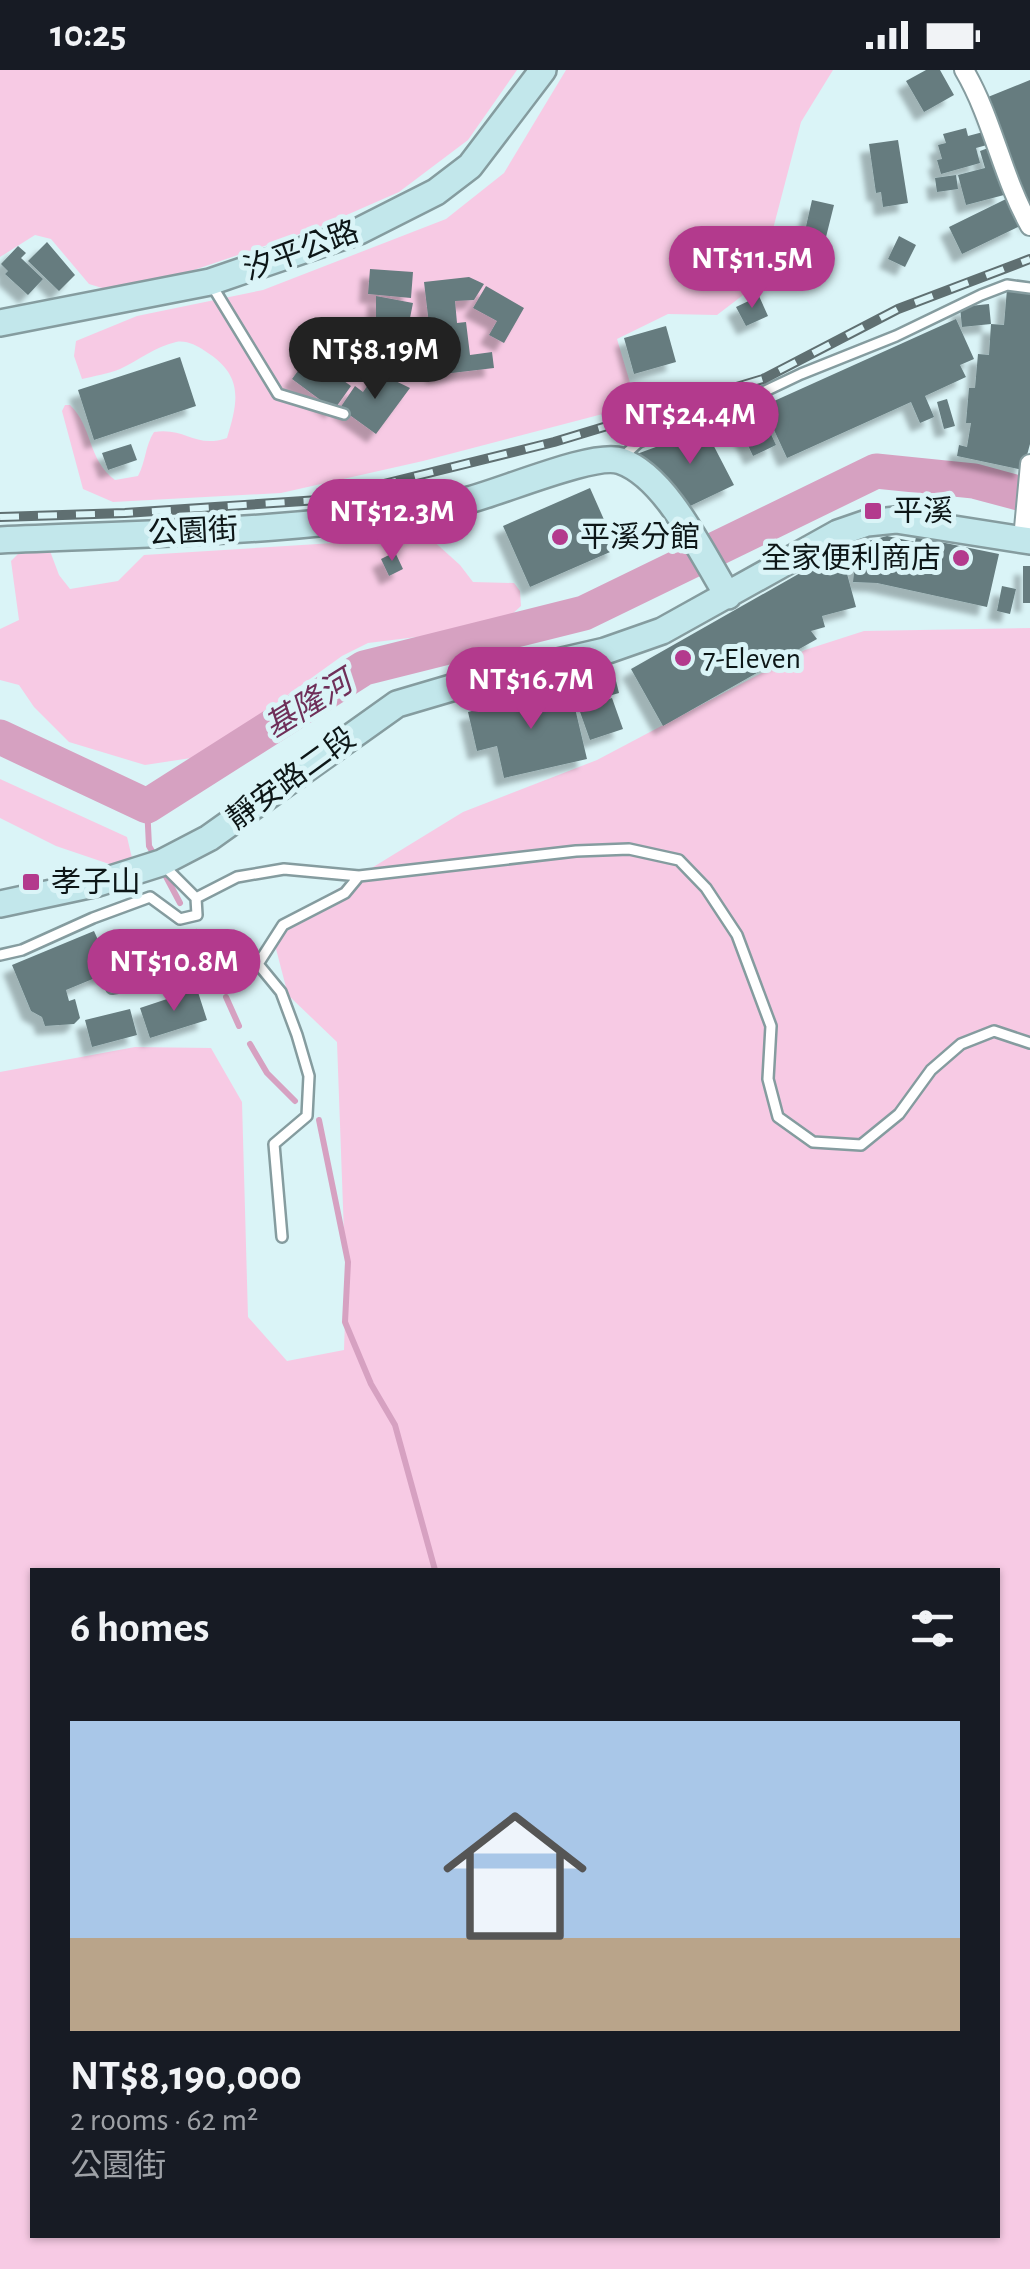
<!DOCTYPE html>
<html lang="en">
<head>
<meta charset="utf-8">
<style>
  body { margin:0; font-family:"Alegreya Sans","Noto Sans TC",sans-serif; background:#20242c; color:#f1f3f6; height:100vh; display:flex; flex-direction:column; font-size:38px; white-space:nowrap }
  * { box-sizing:border-box; margin:0 }
  p { font-size:32px; color:#9ea1a6 }
  .icon { flex:none; width:55px; height:55px; fill:none; stroke:currentColor; stroke-width:2; stroke-linecap:round; stroke-linejoin:round }
  .map { position:relative; flex:1; overflow:hidden }
  .sheet { position:absolute; left:30px; top:1498px; width:970px; height:670px; display:flex; flex-direction:column; background:#171b24; border-radius:0px; box-shadow:0 2px 8px #0004 }
  .sheet>* { flex:none }
  .price { position:absolute; translate:-50% -85px; padding:0 22px; border-radius:35px; background:#b33a8d; color:#fff; font-size:32px; line-height:65px; filter:drop-shadow(0 2px 5px #0008) }
  .price::after { content:''; position:absolute; left:50%; top:60px; width:30px; height:22px; margin-left:-15px; background:inherit; clip-path:polygon(0 0,100% 0,50% 100%) }
  .price.current { background:#222; color:#fff }
  ul { padding:0; list-style:none }
  li { display:grid; align-content:center; gap:20px; height:530px; padding:0 40px }
  li span { display:grid; place-items:center; height:310px; border-radius:0px; color:#555 }
  li>.icon { margin-inline-start:auto }
  span .icon { width:180px; height:180px; fill:#fffc; stroke-width:1 }
  li b { font-size:42px }
  h2 { display:flex; justify-content:space-between; align-items:center; height:120px; padding:0 40px; font-size:42px }
  .status { display:flex; justify-content:space-between; align-items:center; height:70px; padding:0 50px; background:#171b24; direction:ltr }
  .status svg { height:28px; fill:currentColor }
  .map>svg:first-child { display:block }
  .green { fill:#f7cae4; fill-rule:evenodd }
  .lines { fill:none; stroke-linecap:round; stroke-linejoin:round }
  .stream { stroke:#d6a1c1; stroke-width:6 }
  .river { stroke:#d6a1c1; stroke-width:35 }
  .building { fill:#667c7f; filter:url(#shadow) }
  .lane-casing { stroke:#859c9f; stroke-width:14 }
  .street-casing { stroke:#859c9f; stroke-width:22 }
  .secondary-casing { stroke:#859c9f; stroke-width:30 }
  .lane { stroke:#fff; stroke-width:9 }
  .street { stroke:#fff; stroke-width:18 }
  .secondary { stroke:#c2e7eb; stroke-width:25 }
  .rail-casing { stroke:#5f6f71; stroke-width:10 }
  .rail { stroke:#daf4f7; stroke-width:6; stroke-dasharray:19; stroke-linecap:butt }
  .poi-dot { fill:#b33a8d; stroke:#daf4f7; stroke-width:4 }
  .labels { text-anchor:middle; stroke-width:10; stroke-linejoin:round; paint-order:stroke }
  .street-label { font-size:30px; fill:#0d1617; stroke:#daf4f7 }
  .poi-label { font-size:30px; fill:#0d1617; stroke:#daf4f7; text-anchor:start }
  .water-label { font-size:32px; font-style:italic; fill:#6f2f59; stroke:#daf4f7 }
</style>
</head>
<body>
<div class="status"><b>10:25</b><svg viewBox="0 0 49 12"><path d="M0 12V9h3v3zM5 12V6h3v6zM10 12V3h3v9zM15 12V0h3v12zM26 1h20v11H26zM47 4h2v5h-2z"/></svg></div>
<div class="map">
<svg width="1030" height="2199" viewBox="0 0 1030 2199">
  <defs>
    <filter id="shadow"><feDropShadow dx="-9" dy="9" stdDeviation="2.5" flood-color="#0004"/></filter>
  </defs>
  <rect width="100%" height="100%" fill="#daf4f7"/>
  <path class="green" d="M 0,0 L 517,0 L 468,70 L 399,122 L 317,158 L 194,200 L 112,221 L 89,214 L 51,169 L 35,165 L 0,187 Z
    M 566,0 L 833,0 L 801,52 L 773,159 L 751,219 L 717,245 L 668,244 L 617,269 L 631,316 L 652,318 L 660,329 L 423,391 L 281,423 L 113,432 L 83,419 L 62,341 L 65,335 L 70,335 C 93,357 87,389 115,410 L 138,406 C 146,391 145,376 154,362 C 186,357 195,379 227,368 C 239,329 243,305 205,281 C 196,275 186,270 176,272 C 155,277 139,290 120,299 C 108,304 94,306 82,309 L 74,286 L 76,271 L 137,246 L 263,220 L 446,149 L 504,103 Z
    M 429,467 L 460,495 L 473,512 L 514,513 L 520,521 L 521,536 L 509,547 L 457,562 L 368,573 L 342,586 L 232,665 L 191,688 L 145,695 L 69,672 L 34,637 L 19,615 L 0,610 L 0,559 L 19,550 L 11,491 L 19,483 L 50,481 L 59,505 L 70,519 L 118,511 L 144,485 Z
    M 1030,558 L 1030,2199 L 0,2199 L 0,1002 L 135,977 L 211,978 L 242,1032 L 248,1247 L 287,1291 L 344,1280 L 346,1219 L 337,972 L 288,925 L 275,875 L 308,837 L 463,742 L 597,690 L 805,580 L 864,561 ZM 32,1500 L 998,1500 L 998,2165 L 32,2165 Z
    M 0,709 L 127,767 L 132,788 L 115,796 L 56,776 L 0,748 Z"/>
  <g class="lines">
    <path class="stream" d="M 147,736 L 149,776 L 156,788
      M 162,799 L 180,833
      M 196,862 L 213,897
      M 226,927 L 239,956
      M 250,974 L 267,1003 L 295,1031
      M 319,1050 L 348,1192 L 345,1252 L 371,1314 L 395,1355 L 435,1500"/>
    <path class="river" d="M 0,667 L 147,736 L 364,598 L 584,543 L 876,401 L 974,411 L 1030,426"/>
  </g>
  <path class="building" d="M 926,0 L 940,0 L 954,25 L 924,42 L 906,11 Z
    M 1030,10 L 1030,156 L 983,29 Z
    M 966,58 L 968,66 L 983,62 L 987,75 L 976,78 L 980,93 L 941,104 L 937,90 L 942,89 L 938,75 L 946,73 L 943,64 Z
    M 898,70 L 908,133 L 883,137 L 881,122 L 876,123 L 869,74 Z
    M 991,77 L 1004,125 L 966,135 L 958,105 L 985,98 L 980,81 Z
    M 956,105 L 958,119 L 937,122 L 935,108 Z
    M 1006,129 L 1020,156 L 962,184 L 949,157 Z
    M 812,130 L 834,135 L 823,179 L 802,174 Z
    M 899,166 L 916,175 L 905,197 L 888,189 Z
    M 47,172 L 75,205 L 59,221 L 28,191 Z
    M 18,176 L 26,183 L 21,188 L 43,209 L 28,225 L 5,204 L 8,201 L 1,194 Z
    M 370,199 L 413,202 L 411,228 L 368,224 Z
    M 469,207 L 484,214 L 474,230 L 455,231 L 457,253 L 466,252 L 470,285 L 492,282 L 494,298 L 435,305 L 424,212 Z
    M 486,216 L 524,238 L 504,273 L 489,265 L 497,251 L 473,238 Z
    M 1007,219 L 1030,221 L 1030,374 L 1023,400 L 957,386 L 959,375 L 967,377 L 971,353 L 966,353 L 969,318 L 975,318 L 978,284 L 989,285 L 991,254 L 1004,255 Z
    M 376,226 L 413,233 L 406,268 L 377,263 L 380,248 L 376,247 Z
    M 759,226 L 768,246 L 746,256 L 736,237 Z
    M 989,234 L 991,254 L 962,257 L 960,237 Z
    M 956,249 L 974,289 L 960,295 L 966,307 L 925,326 L 934,347 L 920,353 L 911,332 L 787,388 L 763,336 Z
    M 666,256 L 676,292 L 634,304 L 624,268 Z
    M 309,286 L 351,316 L 334,340 L 292,309 Z
    M 180,287 L 196,336 L 94,370 L 78,320 Z
    M 377,302 L 410,318 L 376,364 L 340,338 L 355,316 L 363,322 Z
    M 947,329 L 955,356 L 944,359 L 937,332 Z
    M 760,341 L 776,375 L 753,386 L 737,352 Z
    M 705,359 L 734,415 L 688,437 L 679,421 L 634,385 Z
    M 131,374 L 137,390 L 108,400 L 102,383 Z
    M 590,418 L 617,479 L 530,517 L 503,456 Z
    M 887,466 L 915,472 L 916,467 L 999,484 L 987,537 L 877,513 L 853,512 L 857,474 Z
    M 395,482 L 403,499 L 389,506 L 381,489 Z
    M 843,489 L 856,537 L 822,546 L 825,557 L 811,561 L 817,569 L 663,656 L 631,599 L 809,498 Z
    M 1023,496 L 1030,496 L 1030,533 L 1023,533 Z
    M 1002,516 L 1016,519 L 1010,544 L 997,541 Z
    M 612,595 L 619,623 L 581,634 L 573,606 Z
    M 570,617 L 587,689 L 504,708 L 497,676 L 477,681 L 468,642 Z
    M 612,628 L 623,659 L 590,670 L 579,639 Z
    M 144,860 L 152,886 L 115,899 L 106,873 Z
    M 94,861 L 112,901 L 66,920 L 69,931 L 75,929 L 80,948 L 74,954 L 45,956 L 42,947 L 31,941 L 12,895 Z
    M 197,919 L 207,950 L 150,968 L 140,938 Z
    M 130,939 L 137,965 L 92,977 L 85,950 Z"/>
  <g class="lines">
    <g class="lane-casing">
      <path id="lane" d="M 211,214 L 278,324 L 344,344
        M 621,388 L 639,372 L 727,339 L 801,304 L 896,266 L 981,225 L 1007,215 L 1030,218
        M 162,794 L 196,828 L 237,807 L 284,799 L 359,806 L 576,781 L 629,779 L 679,790 L 706,818 L 737,865 L 771,956 L 768,1009 L 778,1047 L 813,1072 L 861,1075 L 899,1044 L 931,1000 L 961,974 L 994,961 L 1030,973
        M 0,885 L 22,880 L 93,848 L 150,827 L 180,849 L 197,845 L 196,828
        M 258,894 L 281,922 L 297,965 L 309,1006 L 307,1046 L 274,1074 L 282,1167
        M 112,918 L 156,910 L 237,912 L 258,894 L 283,855 L 345,823 L 359,806"/>
    </g>
    <g class="street-casing">
      <path id="street" d="M 964,0 C 993,49 1002,107 1030,156
        M 1023,469 L 1030,394"/>
    </g>
    <g class="secondary-casing">
      <path id="secondary" d="M 0,253 L 210,212 L 359,161 L 436,122 L 470,96 L 543,0
        M 0,470 C 154,463 309,463 461,432 C 495,425 594,381 621,391 C 667,407 703,486 728,526
        M 0,834 L 98,813 L 161,793 L 209,768 L 397,634 L 475,611 L 605,581 L 662,561 L 838,463 L 867,453 L 896,450 L 1030,471"/>
    </g>
    <use href="#lane" class="lane"/>
    <use href="#street" class="street"/>
    <use href="#secondary" class="secondary"/>
    <g class="rail-casing">
      <path id="rail" d="M 0,447 L 125,443 L 319,430 L 554,372 L 763,309 L 898,239 L 1030,189"/>
    </g>
    <use href="#rail" class="rail"/>
  </g>
  <g class="poi-dot">
    <rect x="863" y="431" width="20" height="20" rx="5"/>
    <circle cx="560" cy="467" r="10"/>
    <circle cx="961" cy="488" r="10"/>
    <circle cx="683" cy="588" r="10"/>
    <rect x="21" y="802" width="20" height="20" rx="5"/>
  </g>
  <g class="labels">
    <g class="street-label">
      <text transform="translate(301 180) rotate(-20)" y="10">汐平公路</text>
      <text transform="translate(193 461) rotate(-3)" y="10">公園街</text>
      <text transform="translate(291 708) rotate(-36)" y="10">靜安路二段</text>
    </g>
    <g class="poi-label">
      <text x="893" y="451">平溪</text>
      <text x="580" y="477">平溪分館</text>
      <text x="941" y="498" text-anchor="end">全家便利商店</text>
      <text x="703" y="598">7-Eleven</text>
      <text x="51" y="822">孝子山</text>
    </g>
    <g class="water-label">
      <text transform="translate(308 634) rotate(-32)" y="11">基隆河</text>
    </g>
  </g>
</svg>
<b class="price" style="left:752px;top:241px">NT$11.5M</b>
<b class="price current" style="left:375px;top:332px">NT$8.19M</b>
<b class="price" style="left:690px;top:397px">NT$24.4M</b>
<b class="price" style="left:392px;top:494px">NT$12.3M</b>
<b class="price" style="left:531px;top:662px">NT$16.7M</b>
<b class="price" style="left:174px;top:944px">NT$10.8M</b>
<section class="sheet">
<h2>6 homes<svg class="icon" aria-label="filters" viewBox="0 0 24 24"><path d="M4 7h16M4 17h16"/><circle cx="9" cy="7" r="2"/><circle cx="15" cy="17" r="2"/></svg></h2>
<ul>
<li><span style="background:linear-gradient(#a9c7e8 70%,#b9a48a 0)"><svg class="icon" aria-label="home" viewBox="0 0 24 24"><path d="M3 11l9-7 9 7M6 9v11h12V9"/></svg></span><div><b>NT$8,190,000</b><p>2 rooms · 62 m²</p><p>公園街</p></div></li>
</ul>
</section>
</div>
</body>
</html>
